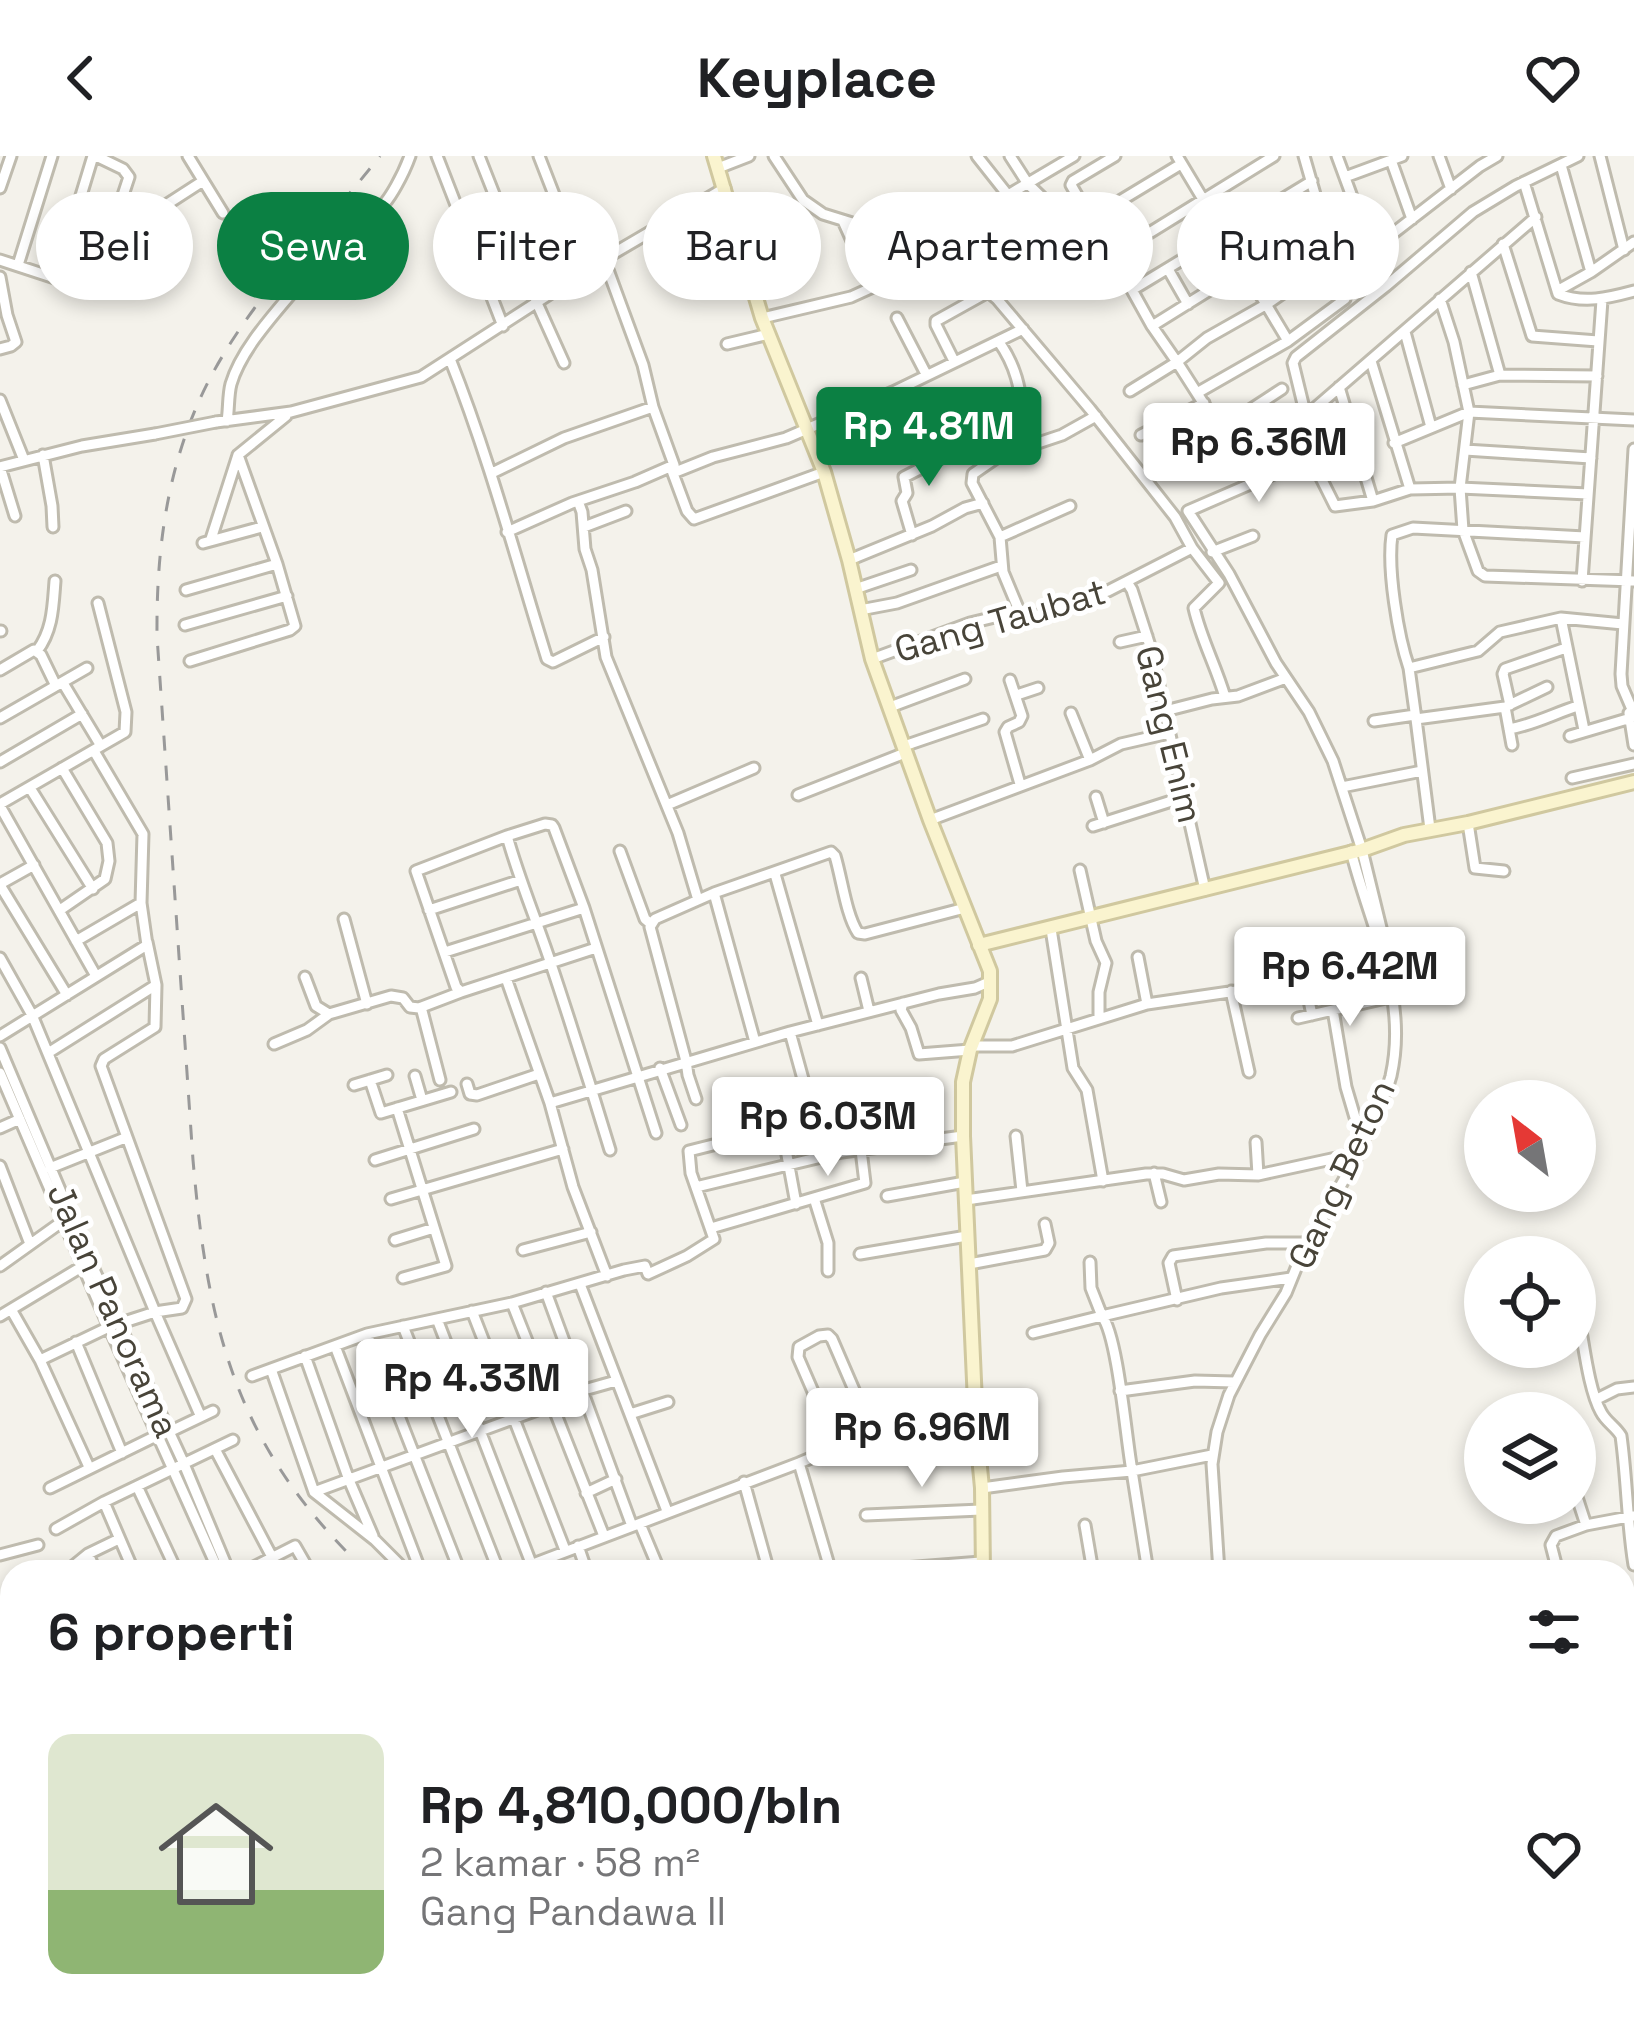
<!DOCTYPE html>
<html lang="id">
<head>
<meta charset="utf-8">
<style>
  body { margin:0; font-family:"Space Grotesk",sans-serif; background:#f2f2f2; color:#202124; height:100vh; display:flex; flex-direction:column; font-size:45px; white-space:nowrap }
  * { box-sizing:border-box; margin:0 }
  p { font-size:39px; color:#757577 }
  .icon { flex:none; width:66px; height:66px; fill:none; stroke:currentColor; stroke-width:2; stroke-linecap:round; stroke-linejoin:round }
  .map { position:relative; flex:1; overflow:hidden }
  .drawer { position:absolute; left:0px; top:1404px; width:1635px; height:471px; display:flex; flex-direction:column; background:#fff; border-radius:36px 36px 0 0; box-shadow:0 6px 18px #0003 }
  .drawer>* { flex:none }
  .hud { position:absolute; left:36px; top:36px; width:1563px; height:108px; display:flex; gap:24px }
  .needle { width:78px; rotate:329deg }
  .tools { position:absolute; left:1464px; top:924px; display:grid; gap:24px }
  .tools a { display:grid; place-items:center; width:132px; height:132px; border-radius:50%; background:#fff; box-shadow:0 6px 18px #0003; font-size:60px }
  .price { position:absolute; translate:-50% -102px; padding:0 27px; border-radius:12px; background:#fff; color:#222; font-size:39px; line-height:78px; filter:drop-shadow(0 3px 6px #0008) }
  .price::after { content:''; position:absolute; left:50%; top:72px; width:36px; height:27px; margin-left:-18px; background:inherit; clip-path:polygon(0 0,100% 0,50% 100%) }
  .price.current { background:#0b8043; color:#fff }
  ul { padding:0; list-style:none }
  li { display:flex; align-items:center; gap:36px; height:300px; padding:0 48px }
  li span { display:grid; place-items:center; flex:none; width:336px; height:240px; border-radius:24px; color:#555 }
  li>.icon { margin-inline-start:auto }
  span .icon { width:144px; height:144px; fill:#fffc; stroke-width:1 }
  li b { font-size:51px }
  h2 { display:flex; justify-content:space-between; align-items:center; height:144px; padding:0 48px; font-size:51px }
  .chip { padding:0 42px; border-radius:54px; background:#fff; box-shadow:0 6px 18px #0003; font-size:42px; line-height:108px }
  .chip.current { background:#0b8043; color:#fff }
  header { display:flex; justify-content:space-between; align-items:center; height:156px; padding:0 48px; background:#fff; font-size:54px; font-weight:700 }
  .map>svg:first-child { display:block }
  .lines { fill:none; stroke-linecap:round; stroke-linejoin:round }
  .street-casing { stroke:#bfbbae; stroke-width:15 }
  .secondary-casing { stroke:#d0c89f; stroke-width:18 }
  .street { stroke:#fff; stroke-width:9 }
  .secondary { stroke:#faf4cf; stroke-width:12 }
  .rail { stroke:#999; stroke-width:3; stroke-dasharray:15 15; stroke-linecap:butt }
  .street-bridge-casing { stroke:#bfbbae; stroke-width:15; stroke-linecap:butt }
  .street-bridge { stroke:#fff; stroke-width:9 }
  .labels { text-anchor:middle; stroke-width:10; stroke-linejoin:round; paint-order:stroke }
  .street-label { font-size:36px; fill:#484439; stroke:#fff }
</style>
</head>
<body>
<header><svg class="icon" aria-label="back" viewBox="0 0 24 24"><path d="M15 5l-7 7 7 7"/></svg>Keyplace<svg class="icon" aria-label="heart" viewBox="0 0 24 24"><path d="M12 20l-8-8c-3-5 5-10 8-4 3-6 11-1 8 4z"/></svg></header>
<div class="map">
<svg width="1634" height="1874" viewBox="0 0 1634 1874">
  <rect width="100%" height="100%" fill="#f4f2eb"/>
  <g class="lines">
    <g class="street-casing">
      <path id="street" d="M 188,0 L 223,57
        M 437,0 L 503,170
        M 479,0 L 537,147 L 564,207
        M 539,0 L 584,116
        M 774,0 L 803,44 L 823,58 L 920,88 L 962,114 L 997,143 L 1090,253 L 1175,361 L 1192,392 L 1219,427 L 1194,452 C 1201,483 1216,510 1225,541
        M 977,0 L 1030,67 L 1057,121
        M 1010,0 L 1028,28 L 1061,60 L 1095,131
        M 1115,0 L 1073,25 L 1071,29 L 1132,134 L 1312,25
        M 1177,0 L 1288,185 L 1345,143 L 1304,0
        M 1337,0 L 1372,95
        M 1439,0 L 1451,33
        M 1578,0 L 1516,30 L 1473,56 L 1386,130 L 1296,201 L 1293,207 L 1321,322 L 1335,350 L 1373,345 L 1410,333 L 1460,332 L 1588,338
        M 1600,0 L 1624,94
        M 1391,4 L 1412,63
        M 1561,9 L 1591,116
        M 718,12 L 749,0
        M 1345,21 L 1402,0
        M 1524,26 L 1558,138 C 1584,148 1608,142 1634,135
        M 0,32 L 11,0
        M 1008,39 L 1074,0
        M 1090,63 L 1181,8
        M 843,65 L 863,109
        M 736,72 L 791,56
        M 107,87 L 203,25
        M 1503,88 L 1532,180 L 1598,185
        M 1112,100 L 1274,0
        M 0,104 L 79,130 L 87,129 L 95,124 L 129,21 L 123,13 L 96,0
        M 18,109 L 52,0
        M 1168,113 L 1188,148
        M 1347,113 L 1480,10 L 1497,0
        M 1471,116 L 1500,219 L 1597,220
        M 0,121 L 7,159 L 16,186 L 11,190 L 0,193
        M 56,122 L 93,0
        M 752,126 L 777,118 L 771,92
        M 1044,129 L 1083,105
        M 1132,134 L 1152,170 L 1177,206 L 1207,182 L 1267,148 L 1335,101
        M 1557,135 L 1591,116 L 1634,86
        M 1440,143 L 1454,186 L 1469,256 L 1460,332 L 1463,374 L 1478,415 L 1485,420 L 1634,425
        M 762,162 L 851,141 L 939,101
        M 897,162 L 926,218
        M 1152,170 L 1322,64
        M 1405,176 L 1431,271
        M 999,186 C 1024,221 1020,252 1030,292
        M 727,188 L 769,178
        M 450,203 C 489,301 516,403 547,503 L 553,506 L 604,481
        M 954,205 L 936,169 L 936,165 L 988,136
        M 1371,205 L 1410,333
        M 1463,229 L 1500,219
        M 1339,231 L 1373,345
        M 1130,235 L 1177,206 L 1216,267 L 1222,268 L 1236,263 L 1282,233
        M 1197,237 L 1288,185
        M 0,244 L 24,304
        M 1306,260 L 1536,61
        M 227,265 C 229,253 228,239 231,228 C 242,190 281,151 305,121 C 318,103 326,82 342,67 C 353,57 364,61 376,55 C 389,48 405,14 410,0
        M 216,266 L 291,256 L 421,221 L 604,103 L 725,32
        M 1141,279 L 1204,247
        M 1394,287 L 1469,256 L 1634,264
        M 1634,293 L 1621,518 L 1622,530 L 1634,558
        M 1465,294 L 1591,302
        M 43,299 L 52,350 L 53,371
        M 671,312 L 687,355 L 694,363 L 824,316
        M 492,317 L 564,282 L 653,251
        M 673,317 L 713,301 L 786,282 L 893,236 L 1023,173
        M 578,345 L 582,356 L 585,393 L 592,414 L 606,501 L 678,677 L 698,744
        M 1188,355 L 1229,418 L 1276,507 L 1309,556 L 1333,605 L 1362,694 L 1383,780 L 1388,785 L 1397,786
        M 1188,355 L 1315,300
        M 15,360 L 0,311 L 82,290 L 155,278
        M 584,371 L 626,355
        M 507,376 L 572,347 L 635,326 L 674,309 L 653,251 L 643,209 L 604,103
        M 912,379 L 902,345 L 907,337 L 904,321 L 955,295
        M 1000,381 L 1070,350
        M 211,383 L 238,299
        M 203,387 L 262,371
        M 1212,396 L 1253,380
        M 849,404 L 932,370 L 965,352 L 983,347
        M 1582,425 L 1602,144
        M 1127,426 L 1132,434 L 1150,490 L 1205,734
        M 855,433 L 911,414
        M 186,434 L 277,408
        M 860,454 L 897,447 L 1001,410
        M 1023,464 L 1003,416 L 1000,381 L 972,327 L 973,318 L 999,300 L 1062,279 L 1096,260
        M 185,469 L 287,440
        M 0,475 L 1,475
        M 1120,486 L 1147,480
        M 37,495 C 53,474 53,450 55,425
        M 872,503 L 970,467 L 999,460 L 1024,464 L 1108,435 L 1192,392
        M 190,505 L 290,474 L 295,470 L 277,408 L 238,299 L 286,260
        M 1409,512 C 1398,480 1387,413 1392,379 L 1413,372 L 1585,381
        M 0,514 L 34,494 L 41,499 L 56,530
        M 1010,524 L 1022,560 L 1019,566 L 1008,571 L 1005,576 L 1020,628
        M 63,527 L 101,590
        M 1017,539 L 1038,532
        M 1510,549 L 1503,518 L 1505,513 L 1566,492
        M 890,551 L 965,523
        M 1505,551 L 1416,563 L 1409,512 L 1478,495 L 1500,476 L 1561,462
        M 1165,555 L 1212,543 L 1238,540 L 1286,522
        M 1071,557 L 1090,604
        M 1629,557 L 1634,589
        M 0,562 L 87,512
        M 1416,563 L 1430,673
        M 1374,565 L 1415,559
        M 1509,573 C 1533,569 1555,557 1578,550
        M 1584,574 L 1561,462 L 1623,468
        M 1570,580 L 1634,561
        M 1512,589 L 1505,551 L 1547,531
        M 904,590 L 983,563
        M 0,606 L 82,558
        M 1572,622 L 1634,608
        M 1342,631 L 1422,615
        M 30,632 L 93,733
        M 798,639 L 905,597
        M 1096,641 L 1104,667
        M 0,648 L 125,576 L 126,556 L 98,447
        M 667,649 L 754,612
        M 0,650 L 96,820
        M 930,664 L 1090,604 L 1121,588 L 1169,577
        M 1468,667 L 1475,712 L 1504,715
        M 1093,670 L 1184,641
        M 507,680 L 545,668 L 552,669 L 554,672 L 584,752 L 656,977
        M 620,695 L 645,763 L 651,768
        M 1080,714 L 1096,785 L 1106,807 L 1099,836 L 1099,862
        M 775,718 L 818,869
        M 0,728 L 34,709
        M 0,729 L 67,839
        M 714,737 L 755,886
        M 60,754 L 105,723 L 109,705 L 107,687 L 62,612
        M 429,754 L 521,724
        M 344,763 L 367,848
        M 1051,773 L 1073,912 L 1087,934 L 1103,1025
        M 76,785 L 141,747
        M 596,792 L 461,836 L 456,831 L 416,715 L 507,680 C 519,723 536,763 550,805 C 571,868 591,931 610,994
        M 445,796 L 584,752
        M 1138,801 L 1147,848
        M 0,802 L 32,859 L 155,1156 L 200,1259
        M 305,821 L 316,850 L 329,858 L 391,840 L 403,842 L 410,851 L 419,852 L 461,836
        M 506,822 L 550,947 L 573,1031 L 607,1120
        M 861,822 L 869,855
        M 1231,835 L 1249,916
        M 903,847 L 901,854 L 911,872 L 919,898 L 970,894
        M 421,851 L 440,924
        M 1333,854 L 1346,931 L 1362,985
        M 1312,859 L 1306,830 L 1307,821 L 1366,803 L 1372,805 L 1384,842
        M 1298,862 L 1386,842
        M 790,876 L 814,963
        M 0,880 L 147,789 L 141,747 L 143,678 L 94,595
        M 274,888 L 307,874 L 329,858
        M 972,890 L 1012,890 L 1147,848 L 1257,832
        M 0,892 L 90,1105 L 184,1308 L 229,1416
        M 48,897 L 156,829
        M 660,912 L 681,969
        M 0,917 L 109,1171 L 219,1416
        M 415,920 L 422,944
        M 370,924 L 381,957 L 451,936
        M 467,928 L 470,938 L 477,939 L 539,918
        M 354,929 L 387,919
        M 696,943 L 688,919 L 686,905 L 650,771 L 655,763 L 714,737 L 831,696 L 835,700 C 842,723 846,759 858,777 L 865,778 L 965,752
        M 550,947 L 790,876 L 939,838 L 975,832 L 991,825
        M 397,952 L 446,1110 L 403,1122
        M 0,972 L 20,963
        M 782,972 L 796,1048
        M 1016,980 L 1022,1035
        M 1256,986 L 1258,1019
        M 375,1004 L 474,973
        M 0,1010 L 30,1088
        M 50,1012 L 125,982
        M 1154,1017 L 1161,1046
        M 696,1031 L 842,996 L 963,980
        M 887,1040 L 965,1026
        M 814,1042 L 828,1087 L 828,1115
        M 391,1043 L 563,993
        M 966,1044 L 1146,1018 L 1163,1018 L 1184,1024 L 1219,1018 L 1258,1019 L 1359,997
        M 395,1084 L 434,1072
        M 523,1094 L 591,1076
        M 860,1098 L 967,1080
        M 969,1108 L 1045,1094 L 1049,1087 L 1045,1068
        M 0,1110 L 63,1065
        M 580,1128 L 667,1355
        M 546,1136 L 632,1370
        M 1177,1144 L 1169,1107 L 1173,1100 L 1266,1087 L 1309,1087
        M 512,1147 L 604,1380
        M 12,1155 L 40,1204 L 89,1311
        M 472,1155 L 565,1394
        M 0,1160 L 88,1107
        M 437,1163 L 531,1407
        M 118,1168 L 155,1156 L 182,1152 L 186,1143 L 101,910 L 104,903 L 155,871 L 156,829 L 147,786
        M 403,1170 L 499,1416
        M 1581,1175 C 1585,1198 1590,1236 1601,1256 C 1606,1266 1616,1271 1621,1280 C 1627,1323 1627,1367 1634,1409
        M 1033,1177 L 1102,1160 L 1091,1132 L 1090,1106
        M 367,1178 L 460,1416
        M 76,1186 L 122,1297
        M 335,1190 L 421,1416
        M 305,1200 L 349,1324 L 373,1380
        M 40,1204 L 109,1171
        M 271,1213 L 314,1336 L 375,1384 L 407,1416
        M 252,1220 L 367,1178 L 512,1147 L 624,1114 L 645,1110 L 648,1118 L 687,1100 L 714,1083 L 691,1017 L 689,995 L 856,953 L 865,1027 L 711,1072
        M 1120,1235 L 1195,1225 L 1234,1226
        M 1597,1243 L 1617,1233 L 1634,1231
        M 630,1258 L 668,1246
        M 169,1276 L 213,1255
        M 837,1291 L 798,1201 L 799,1191 L 819,1180 L 828,1179 L 832,1183 L 873,1278
        M 215,1293 L 272,1401
        M 799,1307 L 831,1416
        M 744,1326 L 769,1416
        M 137,1330 L 177,1416
        M 50,1332 L 158,1279
        M 982,1332 L 1063,1321 L 1132,1315 C 1126,1283 1118,1181 1102,1160 L 1221,1132 L 1291,1122
        M 1575,1335 L 1586,1369
        M 314,1336 L 551,1249 L 584,1234 L 616,1225
        M 586,1337 L 616,1323
        M 104,1346 L 134,1416
        M 866,1359 L 981,1354
        M 640,1368 L 660,1416
        M 1085,1369 L 1093,1416
        M 56,1373 L 104,1346 L 233,1284
        M 578,1390 L 587,1416
        M 88,1398 L 96,1416
        M 0,1399 L 38,1389
        M 891,1413 L 981,1406
        M 66,1416 L 88,1398 L 119,1383
        M 244,1416 L 295,1390 L 310,1416
        M 512,1416 L 799,1307 L 947,1245 L 976,1240
        M 1148,1416 L 1132,1315 L 1212,1299
        M 1219,1416 L 1212,1308 L 1217,1276 L 1229,1239 L 1260,1179 L 1286,1137 L 1301,1100 L 1359,997 C 1366,970 1384,948 1391,920 C 1409,840 1370,771 1351,695
        M 1558,1416 L 1551,1389 L 1556,1380 L 1586,1369 L 1634,1360
        M 1623,1471 L 1634,1467
        M 0,1481 L 12,1479
        M 0,1582 L 12,1587
        M 2,1639 L 12,1616
        M 1623,1651 L 1634,1656
        M 1623,1759 L 1634,1759
        M 0,1835 L 12,1831
        M 129,1863 L 130,1874
        M 155,1863 L 158,1874
        M 258,1863 L 260,1874
        M 401,1863 L 406,1874
        M 1339,1863 L 1346,1874
        M 1401,1863 L 1408,1874
        M 0,1868 L 45,1864
        M 306,1874 L 327,1863
        M 343,1874 L 393,1863
        M 1421,1874 L 1459,1863"/>
    </g>
    <g class="secondary-casing">
      <path id="secondary" d="M 714,0 L 762,162 L 824,316 L 849,404 L 872,503 L 930,664 L 990,815 L 990,843 L 970,894 L 963,926 L 963,980 L 976,1269 L 982,1332 L 983,1416
        M 979,789 L 1362,694 L 1404,679 L 1468,667 L 1634,626
        M 1040,1874 L 1041,1863"/>
    </g>
    <use href="#street" class="street"/>
    <use href="#secondary" class="secondary"/>
    <path class="rail" d="M 367,1416 C 237,1292 208,1177 193,1004 L 157,480 C 156,380 171,283 225,196 C 268,125 329,65 380,0
      M 661,1863 L 663,1874"/>
    <g class="street-bridge-casing">
      <path id="street-bridge" d="M 155,278 L 216,266"/>
    </g>
    <use href="#street-bridge" class="street-bridge"/>
  </g>
  <g class="labels">
    <g class="street-label">
      <text transform="translate(1000 464) rotate(-16)" y="13">Gang Taubat</text>
      <text transform="translate(1170 578) rotate(76)" y="13">Gang Enim</text>
      <text transform="translate(1341 1018) rotate(-65)" y="13">Gang Beton</text>
      <text transform="translate(114 1154) rotate(66)" y="13">Jalan Panorama</text>
    </g>
  </g>
</svg>
<div class="tools">
<a><svg class="needle" viewBox="-14 -14 28 28"><path d="M0-13l5 13h-10z" fill="#e53935"/><path d="M0 13l5-13h-10z" fill="#757577"/></svg></a>
<a><svg class="icon" aria-label="locate" viewBox="0 0 24 24"><circle cx="12" cy="12" r="6"/><path d="M12 2v4M12 18v4M2 12h4M18 12h4"/></svg></a>
<a><svg class="icon" aria-label="layers" viewBox="0 0 24 24"><path d="M12 4l9 5-9 5-9-5zM3 14l9 5 9-5"/></svg></a>
</div>
<b class="price current" style="left:929px;top:333px">Rp 4.81M</b>
<b class="price" style="left:1259px;top:349px">Rp 6.36M</b>
<b class="price" style="left:1350px;top:873px">Rp 6.42M</b>
<b class="price" style="left:828px;top:1023px">Rp 6.03M</b>
<b class="price" style="left:472px;top:1285px">Rp 4.33M</b>
<b class="price" style="left:922px;top:1334px">Rp 6.96M</b>
<div class="hud">
<a class="chip">Beli</a>
<a class="chip current">Sewa</a>
<a class="chip">Filter</a>
<a class="chip">Baru</a>
<a class="chip">Apartemen</a>
<a class="chip">Rumah</a>
</div>
<section class="drawer">
<h2>6 properti<svg class="icon" aria-label="filters" viewBox="0 0 24 24"><path d="M4 7h16M4 17h16"/><circle cx="9" cy="7" r="2"/><circle cx="15" cy="17" r="2"/></svg></h2>
<ul>
<li><span style="background:linear-gradient(#dfe7d0 65%,#8fb573 0)"><svg class="icon" aria-label="home" viewBox="0 0 24 24"><path d="M3 11l9-7 9 7M6 9v11h12V9"/></svg></span><div><b>Rp 4,810,000/bln</b><p>2 kamar · 58 m²</p><p>Gang Pandawa II</p></div><svg class="icon" aria-label="heart" viewBox="0 0 24 24"><path d="M12 20l-8-8c-3-5 5-10 8-4 3-6 11-1 8 4z"/></svg></li>
</ul>
</section>
</div>
</body>
</html>
